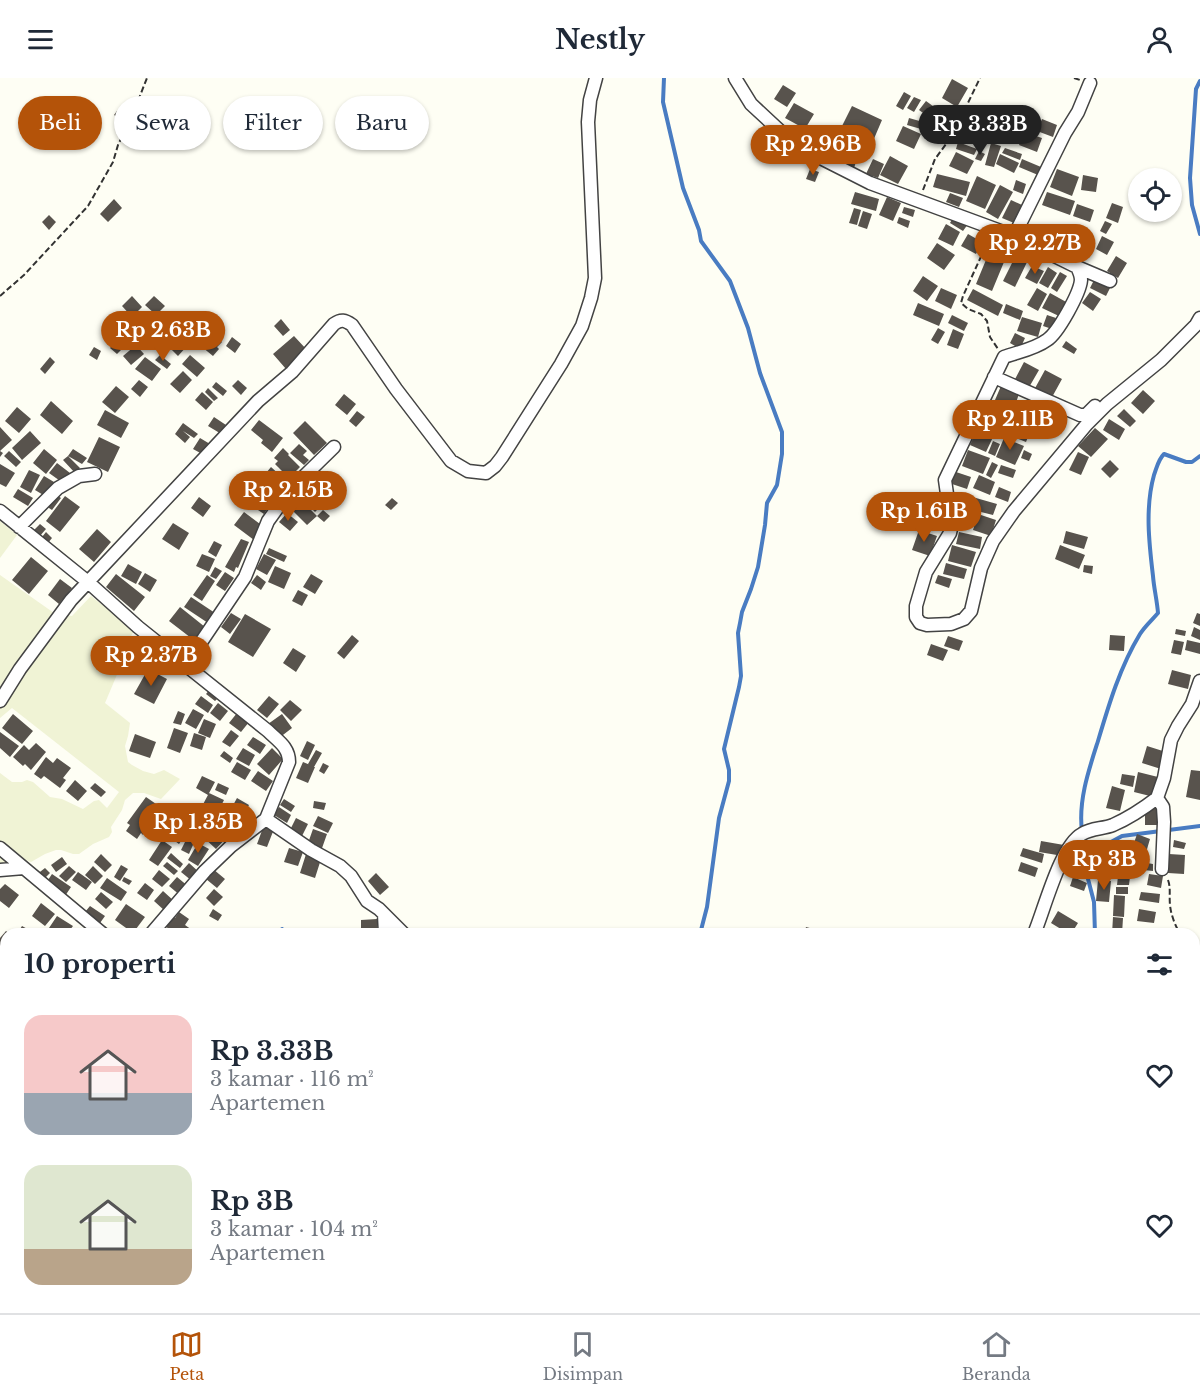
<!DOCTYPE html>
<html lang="id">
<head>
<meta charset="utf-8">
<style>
  body { margin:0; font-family:"Libre Baskerville",serif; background:#f6f6f7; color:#1f2937; height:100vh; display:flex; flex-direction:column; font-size:22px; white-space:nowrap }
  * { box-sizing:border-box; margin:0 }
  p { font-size:20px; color:#747a83 }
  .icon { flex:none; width:33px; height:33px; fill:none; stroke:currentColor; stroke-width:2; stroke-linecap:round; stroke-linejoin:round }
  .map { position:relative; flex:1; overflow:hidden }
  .details { position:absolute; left:0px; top:850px; width:1200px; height:386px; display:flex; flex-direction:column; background:#fff; border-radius:18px 18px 0 0; box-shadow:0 2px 4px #0004 }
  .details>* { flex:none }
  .banner { position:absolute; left:18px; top:18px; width:600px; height:54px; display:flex; gap:12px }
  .tools { position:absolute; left:1128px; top:90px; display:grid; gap:12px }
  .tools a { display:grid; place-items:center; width:54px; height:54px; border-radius:50%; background:#fff; box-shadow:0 2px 4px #0004; font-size:30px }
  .price { position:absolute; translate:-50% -51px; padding:0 14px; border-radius:21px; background:#b45309; color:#fff; font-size:20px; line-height:39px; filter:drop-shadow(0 2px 3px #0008) }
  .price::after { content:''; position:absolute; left:50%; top:36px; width:18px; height:14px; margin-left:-9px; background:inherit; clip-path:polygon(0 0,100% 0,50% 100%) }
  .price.active { background:#222; color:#fff }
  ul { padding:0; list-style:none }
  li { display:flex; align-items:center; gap:18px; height:150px; padding:0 24px }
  li span { display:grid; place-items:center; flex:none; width:168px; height:120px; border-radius:18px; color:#555 }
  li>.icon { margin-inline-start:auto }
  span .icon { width:72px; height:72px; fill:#fffc; stroke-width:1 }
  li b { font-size:26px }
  h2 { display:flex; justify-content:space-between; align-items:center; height:72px; padding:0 24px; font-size:26px }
  .tag { padding:0 21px; border-radius:27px; background:#fff; box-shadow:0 2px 4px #0004; font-size:21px; line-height:54px }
  .tag.active { background:#b45309; color:#fff }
  header { display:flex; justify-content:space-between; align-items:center; height:78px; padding:0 24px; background:#fff; font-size:27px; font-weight:800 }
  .tab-bar { display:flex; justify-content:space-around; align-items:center; height:84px; border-top:2px solid #e0e1e3; background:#fff; font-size:16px; color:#747a83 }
  .tab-bar a { display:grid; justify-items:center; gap:3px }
  .tab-bar .active { color:#b45309 }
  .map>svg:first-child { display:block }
  .farmland { fill:#f0f3d5 }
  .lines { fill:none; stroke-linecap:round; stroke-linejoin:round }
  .stream { stroke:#497cc2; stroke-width:4 }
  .building { fill:#58534d }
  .street-casing { stroke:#434343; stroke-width:15 }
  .path { stroke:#323232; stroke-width:2; stroke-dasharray:6 3; stroke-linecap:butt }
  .street { stroke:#fff; stroke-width:12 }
</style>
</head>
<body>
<header><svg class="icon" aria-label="menu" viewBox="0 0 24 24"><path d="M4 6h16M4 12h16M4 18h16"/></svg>Nestly<svg class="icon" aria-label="person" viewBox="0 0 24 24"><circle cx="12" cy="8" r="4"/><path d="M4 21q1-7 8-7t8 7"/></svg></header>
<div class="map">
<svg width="1200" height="1235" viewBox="0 0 1200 1235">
  <rect width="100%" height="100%" fill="#fefef4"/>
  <path class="farmland" d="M 0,443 L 17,457 L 0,480 Z
    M 0,497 L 54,535 L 72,538 L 91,518 L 134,552 L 129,563 L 131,568 L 127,573 L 105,625 L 130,645 L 128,658 L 125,668 L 128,684 L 132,687 L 143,693 L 154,696 L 164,692 L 180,701 L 161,721 L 144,715 L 133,715 L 125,722 L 122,732 L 111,749 L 112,754 L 109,759 L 93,766 L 79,776 L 73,776 L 61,772 L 56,772 L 45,776 L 31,784 L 21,781 L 14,787 L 0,787 L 0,695 L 12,704 L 22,704 L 27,702 L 33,704 L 50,719 L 62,721 L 83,731 L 94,723 L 99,722 L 107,730 L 119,714 L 12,630 L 0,640 Z"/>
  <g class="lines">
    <path class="stream" d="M 664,0 L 663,24 L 683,110 L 699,152 L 701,163 L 730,203 L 748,250 L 760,295 L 782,354 L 782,376 L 777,407 L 767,425 L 765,447 L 758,489 L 751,511 L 742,534 L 740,545 L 738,555 L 741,598 L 739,609 L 724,671 L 729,692 L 729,703 L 719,740 L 707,829 L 700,856
      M 1200,3 L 1196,11 L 1190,100 L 1192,127 L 1200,156
      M 1082,753 C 1078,723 1089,691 1098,663 C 1109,626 1120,589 1140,556 C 1145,548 1152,542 1158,535 C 1157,522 1154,511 1153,498 C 1149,465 1145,429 1154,397 C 1157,389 1158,382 1164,376 L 1186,384 L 1192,384 L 1200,378
      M 282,851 L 284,856
      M 1095,856 L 1094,824 L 1088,801 L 1100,770 L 1122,758 L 1200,748
      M 261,1235 L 262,1230
      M 467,1235 L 467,1230
      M 887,1235 L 896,1230"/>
  </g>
  <path class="building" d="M 952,1 L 968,10 L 957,29 L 942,20 Z
    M 783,7 L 796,15 L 787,29 L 774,21 Z
    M 904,14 L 911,18 L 903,32 L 896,28 Z
    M 914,19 L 921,22 L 914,34 L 907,30 Z
    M 926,23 L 937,31 L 930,40 L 919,32 Z
    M 794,25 L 814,36 L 805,51 L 785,40 Z
    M 852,28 L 882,42 L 873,63 L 842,48 Z
    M 117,33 L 128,40 L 124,46 L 117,42 L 119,40 L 114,37 Z
    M 971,34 L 980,39 L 975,48 L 966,43 Z
    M 1027,35 L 1040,40 L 1036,52 L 1022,47 Z
    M 909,40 L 923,44 L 921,51 L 907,47 Z
    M 938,41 L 952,47 L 947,60 L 932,54 Z
    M 984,41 L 1001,49 L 995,63 L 978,56 Z
    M 1042,41 L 1057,47 L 1053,59 L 1037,53 Z
    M 130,47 L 139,53 L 134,61 L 125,55 Z
    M 903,48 L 921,56 L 914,71 L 896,63 Z
    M 1024,54 L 1042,60 L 1037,74 L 1019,67 Z
    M 958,64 L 977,71 L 974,77 L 956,71 Z
    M 991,65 L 1001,68 L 994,89 L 985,87 Z
    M 1005,70 L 1022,76 L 1020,82 L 1002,75 Z
    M 979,73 L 985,76 L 981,83 L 975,81 Z
    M 844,74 L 858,78 L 854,90 L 840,86 Z
    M 956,74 L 974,83 L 967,96 L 949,88 Z
    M 1000,76 L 1019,85 L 1014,95 L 996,86 Z
    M 890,78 L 908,88 L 898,106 L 880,97 Z
    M 873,81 L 884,86 L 878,100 L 866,96 Z
    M 1022,81 L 1041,89 L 1038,97 L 1019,89 Z
    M 810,91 L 819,94 L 815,104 L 806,101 Z
    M 1057,91 L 1079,99 L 1072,118 L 1050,109 Z
    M 937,96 L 970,104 L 966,118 L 933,109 Z
    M 1083,97 L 1098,100 L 1096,114 L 1081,112 Z
    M 977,98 L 996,107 L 985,131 L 966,123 Z
    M 1016,102 L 1026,106 L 1023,116 L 1013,112 Z
    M 1000,107 L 1013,114 L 998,141 L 986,134 Z
    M 855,114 L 879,121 L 876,133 L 851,126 Z
    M 1047,114 L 1075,123 L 1070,137 L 1042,127 Z
    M 950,115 L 963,120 L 959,129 L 946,124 Z
    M 887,119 L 901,125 L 893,143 L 879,137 Z
    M 114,121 L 122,130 L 108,144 L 100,136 Z
    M 1011,122 L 1022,127 L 1014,145 L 1002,140 Z
    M 1112,125 L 1123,129 L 1118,145 L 1106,140 Z
    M 1077,126 L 1094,132 L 1090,144 L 1073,138 Z
    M 904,129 L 915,132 L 913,139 L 902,135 Z
    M 854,130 L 861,132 L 857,147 L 849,145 Z
    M 863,133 L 872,136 L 867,151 L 858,148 Z
    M 49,137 L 56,144 L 49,152 L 42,144 Z
    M 954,138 L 968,146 L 963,153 L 950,145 Z
    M 899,139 L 910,143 L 908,150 L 897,145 Z
    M 1105,143 L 1112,146 L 1106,156 L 1100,153 Z
    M 946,146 L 960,154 L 953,168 L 938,161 Z
    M 968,156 L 982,164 L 976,176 L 961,168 Z
    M 1102,158 L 1114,164 L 1107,177 L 1096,171 Z
    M 999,161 L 1014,168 L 1009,177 L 994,170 Z
    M 937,165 L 955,177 L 944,192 L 927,180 Z
    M 988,177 L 1004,184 L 992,213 L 976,206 Z
    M 1016,177 L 1028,182 L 1015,209 L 1003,203 Z
    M 1116,178 L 1127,185 L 1118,200 L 1107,193 Z
    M 1032,188 L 1044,193 L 1037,206 L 1025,200 Z
    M 1048,189 L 1057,195 L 1048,210 L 1039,205 Z
    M 1060,194 L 1067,198 L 1057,214 L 1051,210 Z
    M 923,198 L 938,208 L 927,223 L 913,213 Z
    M 1095,200 L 1111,208 L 1106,218 L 1090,210 Z
    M 941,210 L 957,217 L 951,231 L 935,223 Z
    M 1037,210 L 1047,216 L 1038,233 L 1027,227 Z
    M 973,211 L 1003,227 L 998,238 L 967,222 Z
    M 1090,214 L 1101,221 L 1093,233 L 1082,225 Z
    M 1050,215 L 1068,225 L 1061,239 L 1042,230 Z
    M 132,218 L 142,229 L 132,239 L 122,228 Z
    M 154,218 L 165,228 L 156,237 L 145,227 Z
    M 918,225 L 944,236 L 939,248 L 913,237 Z
    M 1006,226 L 1023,233 L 1020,242 L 1003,235 Z
    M 114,235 L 127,243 L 119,256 L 106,248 Z
    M 146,236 L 155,242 L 149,250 L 140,244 Z
    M 952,237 L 968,245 L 964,253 L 948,245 Z
    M 1047,237 L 1056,240 L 1052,251 L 1043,248 Z
    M 1022,239 L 1042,245 L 1038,259 L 1017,253 Z
    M 281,241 L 290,252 L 283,258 L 274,248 Z
    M 130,245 L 141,251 L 132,268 L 121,261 Z
    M 159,247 L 169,255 L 156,271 L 146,263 Z
    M 938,250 L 945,254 L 938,266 L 931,262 Z
    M 953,251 L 964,256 L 958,271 L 947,267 Z
    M 1015,255 L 1025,260 L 1020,271 L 1010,265 Z
    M 177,256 L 188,267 L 178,278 L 167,267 Z
    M 214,257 L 222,264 L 217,269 L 219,271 L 213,278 L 202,269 Z
    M 294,258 L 307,272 L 286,291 L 273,276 Z
    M 232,259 L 241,266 L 235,275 L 226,268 Z
    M 118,262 L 125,268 L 117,276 L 110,270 Z
    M 1066,263 L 1077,271 L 1074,276 L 1062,269 Z
    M 136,267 L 144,276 L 131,287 L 123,278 Z
    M 94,269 L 101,273 L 97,282 L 89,277 Z
    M 160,277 L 171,286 L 167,291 L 155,282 Z
    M 190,277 L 205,290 L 197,299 L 182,286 Z
    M 50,279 L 55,284 L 45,296 L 40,291 Z
    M 145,279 L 161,291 L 152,303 L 135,291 Z
    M 1024,284 L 1039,292 L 1028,311 L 1014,303 Z
    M 1045,292 L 1062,301 L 1051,321 L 1034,312 Z
    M 183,293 L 192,302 L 180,315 L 170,306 Z
    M 139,302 L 148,309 L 140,319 L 131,311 Z
    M 238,302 L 247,310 L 241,317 L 232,308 Z
    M 216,304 L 227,313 L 223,318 L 212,309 Z
    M 116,308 L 129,319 L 115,335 L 102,324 Z
    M 1001,308 L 1019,316 L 1014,330 L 995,322 Z
    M 208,310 L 218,320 L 214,323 L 205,314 Z
    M 1143,312 L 1155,323 L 1143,336 L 1131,325 Z
    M 202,314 L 213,324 L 206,332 L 195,322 Z
    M 344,316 L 356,326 L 347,337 L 335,327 Z
    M 1029,319 L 1040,326 L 1030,344 L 1019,337 Z
    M 51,323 L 73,343 L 62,356 L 40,337 Z
    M 17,329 L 31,341 L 19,355 L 5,343 Z
    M 1124,331 L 1136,343 L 1130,349 L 1117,338 Z
    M 105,332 L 129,345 L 121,360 L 97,347 Z
    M 357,333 L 365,339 L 356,349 L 349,343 Z
    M 986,334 L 1010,344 L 1004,357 L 980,348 Z
    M 214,339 L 229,349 L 223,357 L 208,348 Z
    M 1109,341 L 1125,351 L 1119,362 L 1103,352 Z
    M 259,342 L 283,360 L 272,374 L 261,365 L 263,362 L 251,352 Z
    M 305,343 L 327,365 L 314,377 L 293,355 Z
    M 183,345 L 198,356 L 194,360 L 183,353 L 190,359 L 185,365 L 175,356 Z
    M 1013,347 L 1030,354 L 1026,364 L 1009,357 Z
    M 0,349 L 12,362 L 0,373 L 3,375 L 0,379 Z
    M 978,350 L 994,357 L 986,374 L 970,367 Z
    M 1095,350 L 1108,361 L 1091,379 L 1078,368 Z
    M 30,353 L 41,365 L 22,382 L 12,370 Z
    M 99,359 L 120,369 L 108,394 L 87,384 Z
    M 200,360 L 210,366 L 204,377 L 193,371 Z
    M 1004,360 L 1024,368 L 1015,387 L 996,379 Z
    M 993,363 L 1000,366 L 995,378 L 988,375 Z
    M 299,366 L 307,373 L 303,377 L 309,382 L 304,387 L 290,375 Z
    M 283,370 L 289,376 L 288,377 L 300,389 L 289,400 L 275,386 L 278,383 L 274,380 Z
    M 44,371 L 57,382 L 46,396 L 33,385 Z
    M 73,371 L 87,380 L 82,386 L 68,378 Z
    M 968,372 L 990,380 L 983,396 L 962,388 Z
    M 1024,372 L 1032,376 L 1029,383 L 1021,380 Z
    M 9,373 L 21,384 L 16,389 L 4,378 Z
    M 1078,374 L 1089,379 L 1081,397 L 1069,392 Z
    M 68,378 L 80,390 L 75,395 L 63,382 Z
    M 1110,382 L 1119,391 L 1110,400 L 1101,391 Z
    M 992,384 L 998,387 L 991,400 L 986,397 Z
    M 57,385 L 70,395 L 63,405 L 49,395 Z
    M 0,386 L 15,395 L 6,409 L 0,406 Z
    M 1001,387 L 1016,392 L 1013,400 L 998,395 Z
    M 271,389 L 282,399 L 277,405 L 266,395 Z
    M 29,392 L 40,397 L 31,415 L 20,409 Z
    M 953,393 L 971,399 L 967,411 L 949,405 Z
    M 979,397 L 995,404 L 990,417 L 973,410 Z
    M 44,398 L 54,404 L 45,418 L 35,412 Z
    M 263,398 L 274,408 L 266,418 L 273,422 L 264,436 L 252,428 L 254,425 L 246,419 Z
    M 999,409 L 1011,414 L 1008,424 L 995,419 Z
    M 18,411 L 33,420 L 28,428 L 13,419 Z
    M 306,413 L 321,428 L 315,434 L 300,419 Z
    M 54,415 L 61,420 L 52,432 L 46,428 Z
    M 65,418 L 80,429 L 60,454 L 46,443 Z
    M 199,419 L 211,428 L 203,439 L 191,430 Z
    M 299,420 L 317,438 L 307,447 L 289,429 Z
    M 392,420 L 398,425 L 391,432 L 385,427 Z
    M 976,420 L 997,426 L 993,437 L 973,432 Z
    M 929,423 L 946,427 L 942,443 L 925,439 Z
    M 323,432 L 330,438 L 324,444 L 317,438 Z
    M 244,434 L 264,449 L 254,462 L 234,447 Z
    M 287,435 L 298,444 L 290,453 L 279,444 Z
    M 978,436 L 996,442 L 991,458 L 973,452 Z
    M 173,445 L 189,455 L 179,472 L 162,461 Z
    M 40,446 L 46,451 L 39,459 L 33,453 Z
    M 97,451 L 111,464 L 94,484 L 79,471 Z
    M 919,452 L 937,458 L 930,478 L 912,472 Z
    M 1066,453 L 1088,459 L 1084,471 L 1063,465 Z
    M 46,454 L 52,460 L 48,465 L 42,459 Z
    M 959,454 L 982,459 L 980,471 L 956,466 Z
    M 241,461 L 249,464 L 238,490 L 236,489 L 234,494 L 225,489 Z
    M 214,463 L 222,467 L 216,479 L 208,474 Z
    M 952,467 L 976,474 L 971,489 L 948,483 Z
    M 1060,467 L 1085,477 L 1079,491 L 1055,481 Z
    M 269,470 L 287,478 L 284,484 L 266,476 Z
    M 202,476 L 215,481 L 209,494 L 196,488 Z
    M 264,476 L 276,482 L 267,497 L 256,491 Z
    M 31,479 L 48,493 L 29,516 L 12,502 Z
    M 946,485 L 967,491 L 964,501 L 943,496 Z
    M 128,486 L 142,494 L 136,506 L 121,498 Z
    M 1084,487 L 1093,488 L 1092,496 L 1083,494 Z
    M 275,488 L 291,495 L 284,511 L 268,504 Z
    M 215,489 L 222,493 L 216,501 L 210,498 Z
    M 225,494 L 234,500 L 225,513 L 216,507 Z
    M 145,495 L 157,502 L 150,514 L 138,506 Z
    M 116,496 L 145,519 L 134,533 L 106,509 Z
    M 311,496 L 323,503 L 315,516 L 303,509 Z
    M 207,497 L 215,503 L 202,523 L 193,517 Z
    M 257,497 L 266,504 L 261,512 L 251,505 Z
    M 938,497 L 952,501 L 949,510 L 935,505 Z
    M 60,501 L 72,510 L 59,526 L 48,517 Z
    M 298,512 L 308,517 L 302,528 L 292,523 Z
    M 191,519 L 215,535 L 208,545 L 184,529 Z
    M 180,529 L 205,549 L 195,563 L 169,543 Z
    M 231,535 L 241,541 L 230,556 L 221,549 Z
    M 1197,535 L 1200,536 L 1200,548 L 1193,545 Z
    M 245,536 L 271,551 L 253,579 L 228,564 Z
    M 1194,549 L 1200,552 L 1200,562 L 1191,558 Z
    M 1176,551 L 1186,553 L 1185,558 L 1175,556 Z
    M 352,557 L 359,563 L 344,581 L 337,575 Z
    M 1110,557 L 1125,558 L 1124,573 L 1109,572 Z
    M 948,558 L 963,563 L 959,573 L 944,568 Z
    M 1174,562 L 1184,564 L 1181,577 L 1171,575 Z
    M 1187,562 L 1200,565 L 1200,576 L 1185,572 Z
    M 931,566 L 948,572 L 943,583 L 927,577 Z
    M 293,570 L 306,578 L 296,594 L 283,585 Z
    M 148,591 L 167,601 L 154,626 L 134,616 Z
    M 1172,592 L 1191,597 L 1188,611 L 1168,606 Z
    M 211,610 L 221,617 L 215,623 L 206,616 Z
    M 201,618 L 213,627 L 208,635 L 195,626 Z
    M 269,618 L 279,626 L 267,640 L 257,632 Z
    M 290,622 L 302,632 L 291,643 L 280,632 Z
    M 218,625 L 228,633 L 220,643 L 210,635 Z
    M 193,631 L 204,637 L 196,651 L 185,645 Z
    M 178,633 L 185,636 L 181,647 L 173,645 Z
    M 237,635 L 249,644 L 241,654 L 229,645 Z
    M 13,636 L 33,653 L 22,666 L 2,650 Z
    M 282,636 L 292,650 L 279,660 L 268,646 Z
    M 204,641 L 216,646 L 210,660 L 198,655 Z
    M 174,650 L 188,655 L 180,675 L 167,670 Z
    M 231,652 L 239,658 L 230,669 L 222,664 Z
    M 0,654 L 19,668 L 10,679 L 0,670 Z
    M 194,655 L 206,659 L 202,672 L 190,668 Z
    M 135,656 L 156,664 L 150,680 L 129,673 Z
    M 253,659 L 266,667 L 260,676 L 247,667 Z
    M 307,663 L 315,667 L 308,682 L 300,678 Z
    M 36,665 L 46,674 L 31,692 L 25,686 L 23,688 L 13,679 L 24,667 L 29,672 Z
    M 1147,668 L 1166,674 L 1161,691 L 1142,685 Z
    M 243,670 L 255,677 L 249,688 L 236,681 Z
    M 272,670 L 283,681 L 269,697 L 257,686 Z
    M 316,672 L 322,675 L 314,689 L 308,686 Z
    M 224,673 L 233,680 L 230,685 L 220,678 Z
    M 46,679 L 53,685 L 57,680 L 71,690 L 63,700 L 66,702 L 60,710 L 44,698 L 41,701 L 34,696 Z
    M 237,684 L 251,692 L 245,702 L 231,694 Z
    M 303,684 L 315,689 L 308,705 L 296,700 Z
    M 323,685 L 329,688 L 324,696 L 319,693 Z
    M 1191,692 L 1200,693 L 1200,722 L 1186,719 Z
    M 258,693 L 273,703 L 266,713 L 251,703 Z
    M 1138,694 L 1158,699 L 1154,719 L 1134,714 Z
    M 1122,696 L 1135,698 L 1133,709 L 1120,706 Z
    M 202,698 L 215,704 L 208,717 L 196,710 Z
    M 75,702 L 87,713 L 78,723 L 66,713 Z
    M 95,705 L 106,714 L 101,719 L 90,710 Z
    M 218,705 L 229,710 L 226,717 L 215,712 Z
    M 1112,708 L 1125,712 L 1120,733 L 1106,730 Z
    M 209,715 L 224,722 L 215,740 L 200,732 Z
    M 146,719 L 169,735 L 157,751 L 150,747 L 143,757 L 141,755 L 137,761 L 126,753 L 130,747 L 127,745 Z
    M 237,720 L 249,727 L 243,738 L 231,731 Z
    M 284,721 L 295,728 L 291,734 L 280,727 Z
    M 314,723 L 326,725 L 324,732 L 313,730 Z
    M 279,729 L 291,737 L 287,745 L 274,737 Z
    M 1145,729 L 1160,729 L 1161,747 L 1145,747 Z
    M 229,732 L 243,741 L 237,750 L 224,741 Z
    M 193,734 L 205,742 L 199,750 L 187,742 Z
    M 318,738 L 333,745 L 328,755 L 313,748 Z
    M 296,740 L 308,746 L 300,762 L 288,756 Z
    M 222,742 L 233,751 L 229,756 L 217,747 Z
    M 214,746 L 228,758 L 216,771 L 202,758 Z
    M 264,747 L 274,751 L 267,769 L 257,766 Z
    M 181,748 L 188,753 L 179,766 L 172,761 Z
    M 313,751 L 327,756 L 321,773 L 307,768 Z
    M 189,756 L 196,760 L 189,776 L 181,772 Z
    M 1137,756 L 1150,761 L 1145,778 L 1131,774 Z
    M 162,762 L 172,769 L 158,788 L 149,782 Z
    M 1174,762 L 1186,765 L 1184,771 L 1173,769 Z
    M 1041,763 L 1064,767 L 1063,778 L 1039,774 Z
    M 198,765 L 209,771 L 198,788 L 188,782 Z
    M 289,770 L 303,774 L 298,788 L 284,784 Z
    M 1023,770 L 1044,776 L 1042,785 L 1020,778 Z
    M 307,773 L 322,778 L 315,800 L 300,795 Z
    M 171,775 L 183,786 L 180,790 L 167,780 Z
    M 1078,775 L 1095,782 L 1092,787 L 1076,780 Z
    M 101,776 L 112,787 L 105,794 L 94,784 Z
    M 1169,776 L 1185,777 L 1184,796 L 1168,795 Z
    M 62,779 L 67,786 L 56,794 L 51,787 Z
    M 1072,780 L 1089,790 L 1085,796 L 1068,786 Z
    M 1103,781 L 1114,783 L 1110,801 L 1098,799 Z
    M 1135,783 L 1153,786 L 1153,793 L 1134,791 Z
    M 167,784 L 178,793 L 174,797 L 163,788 Z
    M 1021,784 L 1038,790 L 1035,799 L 1018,793 Z
    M 189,785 L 200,795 L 192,803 L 181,794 Z
    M 121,787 L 128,791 L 120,803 L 114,799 Z
    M 1119,787 L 1128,788 L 1128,793 L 1118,792 Z
    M 69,788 L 76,794 L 66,804 L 59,798 Z
    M 93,788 L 103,798 L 95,806 L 85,797 Z
    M 45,790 L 50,795 L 42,803 L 36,797 Z
    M 213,791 L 225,801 L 217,810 L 206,801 Z
    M 159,792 L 170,801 L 162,809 L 152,801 Z
    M 78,794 L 92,804 L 86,812 L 72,802 Z
    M 376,795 L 389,809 L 380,817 L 368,803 Z
    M 52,796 L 71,809 L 65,818 L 46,805 Z
    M 1149,796 L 1163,798 L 1161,810 L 1147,807 Z
    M 1118,798 L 1130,799 L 1129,807 L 1117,807 Z
    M 124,799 L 132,803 L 129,807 L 122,803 Z
    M 177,799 L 189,809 L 181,818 L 169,808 Z
    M 1073,799 L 1087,805 L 1084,813 L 1070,808 Z
    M 107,800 L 127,814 L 121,823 L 100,810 Z
    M 1098,802 L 1111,803 L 1109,824 L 1096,823 Z
    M 145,805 L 154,812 L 147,822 L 137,815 Z
    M 5,806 L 19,817 L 9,830 L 0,823 L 0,811 Z
    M 1116,809 L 1128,809 L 1128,816 L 1116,816 Z
    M 214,811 L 223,819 L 214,828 L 206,820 Z
    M 163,813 L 174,823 L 165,833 L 154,823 Z
    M 101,814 L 113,824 L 106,831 L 95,821 Z
    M 1141,814 L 1160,816 L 1159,825 L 1139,822 Z
    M 1114,817 L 1125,818 L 1124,839 L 1113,838 Z
    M 41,825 L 55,836 L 45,848 L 32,838 Z
    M 126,826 L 145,839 L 133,855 L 115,842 Z
    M 90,828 L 105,838 L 100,845 L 85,834 Z
    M 213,831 L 222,837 L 218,843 L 209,838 Z
    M 1139,831 L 1156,834 L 1154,845 L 1137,843 Z
    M 1058,833 L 1078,845 L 1071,856 L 1069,856 L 1051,845 Z
    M 179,834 L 189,841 L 185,847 L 192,852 L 189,856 L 171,856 L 173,854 L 165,848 L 172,838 L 175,840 Z
    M 57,838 L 73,848 L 67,856 L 52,856 L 47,853 Z
    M 1113,839 L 1123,840 L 1122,856 L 1112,856 Z
    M 377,841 L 378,856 L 361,856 L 361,842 Z
    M 22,848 L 31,853 L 29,856 L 17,856 Z
    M 806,849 L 817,852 L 816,856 L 804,856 Z
    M 6,853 L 10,856 L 6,856 L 6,866 L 2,870 L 0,868 L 0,860 Z
    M 0,888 L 6,892 L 6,903 L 4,905 L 0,902 Z
    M 0,909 L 6,914 L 6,926 L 2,932 L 0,930 Z
    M 6,980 L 6,1007 L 0,1003 L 0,990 Z
    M 360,1230 L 371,1230 L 370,1235 L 359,1235 Z
    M 761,1230 L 787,1230 L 784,1235 L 765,1235 Z
    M 796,1230 L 821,1230 L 818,1235 L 804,1235 Z
    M 941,1230 L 958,1230 L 956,1235 L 944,1235 L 940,1233 Z"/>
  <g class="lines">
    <g class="street-casing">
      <path id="street" d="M 735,0 L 751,26 L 795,67 L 870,105 L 1014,158 L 1077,189 C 1079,193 1081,197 1081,202 C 1080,215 1058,255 1047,262 C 1035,271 1018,274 1004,279 L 945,402 L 947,416 L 951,426 L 953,442 L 950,455 L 926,494 L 916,528 L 916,539 L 920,545 L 927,547 L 951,546 L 964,541 L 971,533 L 981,490 L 993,463 L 1014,433 L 1087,346 L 1107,326 L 1161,282 L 1196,247 L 1200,240
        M 1014,158 L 1065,55 L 1078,34 L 1090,5
        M 1077,189 L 1110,203
        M 994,299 L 1080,337 L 1086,337 L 1095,328
        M 0,433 L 88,504 L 138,549 L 268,653 C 278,663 289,669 289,684 L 266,741 L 231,768 L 205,793 L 151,856
        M 19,449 L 58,410 L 79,398 L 95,396
        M 185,588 L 245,499 L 268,443 L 291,411 L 334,369
        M 0,623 L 20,591 L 71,522 L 258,323 L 292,294 L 334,246 C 341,241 345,242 352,247 L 396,311 L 451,383 L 468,393 L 486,395 L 495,388 L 502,379 L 561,286 L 582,248 L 591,220 L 595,200 L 588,44 L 590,22 L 596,0
        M 1157,720 L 1163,729 L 1164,744 L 1162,791
        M 266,741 L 311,772 L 340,788 L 351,798 L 367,823 L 379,831 L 404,856
        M 0,770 L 103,856
        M 0,792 L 24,790
        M 384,836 L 385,856
        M 1034,856 C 1044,833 1060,768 1082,756 C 1091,750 1103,751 1113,747 C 1129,740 1144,730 1157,720 L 1164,700 L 1171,662 L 1178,648 L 1192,626 L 1200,603
        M 0,947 L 6,946
        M 0,1016 L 6,1020
        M 751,1230 L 759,1235
        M 353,1235 L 354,1230
        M 838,1235 L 844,1230"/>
    </g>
    <path class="path" d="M 1074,0 L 1080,2
      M 923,112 L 935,81 L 952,58 L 980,0
      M 989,161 L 963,218 L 961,225 L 968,231 L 981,236 L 987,243 L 990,259 L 998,271
      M 0,218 L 24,197 L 88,128 L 113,84 L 118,67 L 132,38 L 147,0
      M 1168,802 C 1171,810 1169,818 1170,827 C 1171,837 1175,847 1180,856
      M 1194,868 L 1200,872"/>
    <use href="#street" class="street"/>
  </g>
</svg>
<div class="tools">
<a><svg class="icon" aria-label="locate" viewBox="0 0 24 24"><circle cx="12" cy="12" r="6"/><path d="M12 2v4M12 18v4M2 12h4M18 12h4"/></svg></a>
</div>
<b class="price active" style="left:980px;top:78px">Rp 3.33B</b>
<b class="price" style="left:813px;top:98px">Rp 2.96B</b>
<b class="price" style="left:1035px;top:197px">Rp 2.27B</b>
<b class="price" style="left:163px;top:284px">Rp 2.63B</b>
<b class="price" style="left:1010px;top:373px">Rp 2.11B</b>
<b class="price" style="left:288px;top:444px">Rp 2.15B</b>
<b class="price" style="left:924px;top:465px">Rp 1.61B</b>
<b class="price" style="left:151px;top:609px">Rp 2.37B</b>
<b class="price" style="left:198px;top:776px">Rp 1.35B</b>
<b class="price" style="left:1104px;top:813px">Rp 3B</b>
<div class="banner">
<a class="tag active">Beli</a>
<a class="tag">Sewa</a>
<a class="tag">Filter</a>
<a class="tag">Baru</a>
</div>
<section class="details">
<h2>10 properti<svg class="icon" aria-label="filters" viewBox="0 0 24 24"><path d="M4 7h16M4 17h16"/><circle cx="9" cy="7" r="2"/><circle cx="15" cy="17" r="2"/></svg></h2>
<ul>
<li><span style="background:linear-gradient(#f6c9c9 65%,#9aa5b1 0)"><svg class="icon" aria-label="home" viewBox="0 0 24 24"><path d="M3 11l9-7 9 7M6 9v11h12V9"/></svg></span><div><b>Rp 3.33B</b><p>3 kamar · 116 m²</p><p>Apartemen</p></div><svg class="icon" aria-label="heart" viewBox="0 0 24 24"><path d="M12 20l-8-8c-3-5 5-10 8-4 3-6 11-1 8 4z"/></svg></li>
<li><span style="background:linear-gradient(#dfe7d0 70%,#b9a48a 0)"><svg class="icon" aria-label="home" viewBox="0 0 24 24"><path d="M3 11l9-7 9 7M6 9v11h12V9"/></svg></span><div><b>Rp 3B</b><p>3 kamar · 104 m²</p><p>Apartemen</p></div><svg class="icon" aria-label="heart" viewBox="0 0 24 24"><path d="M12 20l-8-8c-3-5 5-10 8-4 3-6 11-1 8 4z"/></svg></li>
</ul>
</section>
</div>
<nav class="tab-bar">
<a class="active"><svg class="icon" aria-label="map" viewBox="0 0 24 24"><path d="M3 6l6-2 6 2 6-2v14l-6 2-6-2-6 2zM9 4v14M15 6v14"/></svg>Peta</a>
<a><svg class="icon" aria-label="saved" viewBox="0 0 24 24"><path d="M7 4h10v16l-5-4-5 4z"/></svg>Disimpan</a>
<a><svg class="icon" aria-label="home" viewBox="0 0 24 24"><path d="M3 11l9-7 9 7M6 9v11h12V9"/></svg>Beranda</a>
</nav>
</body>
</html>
